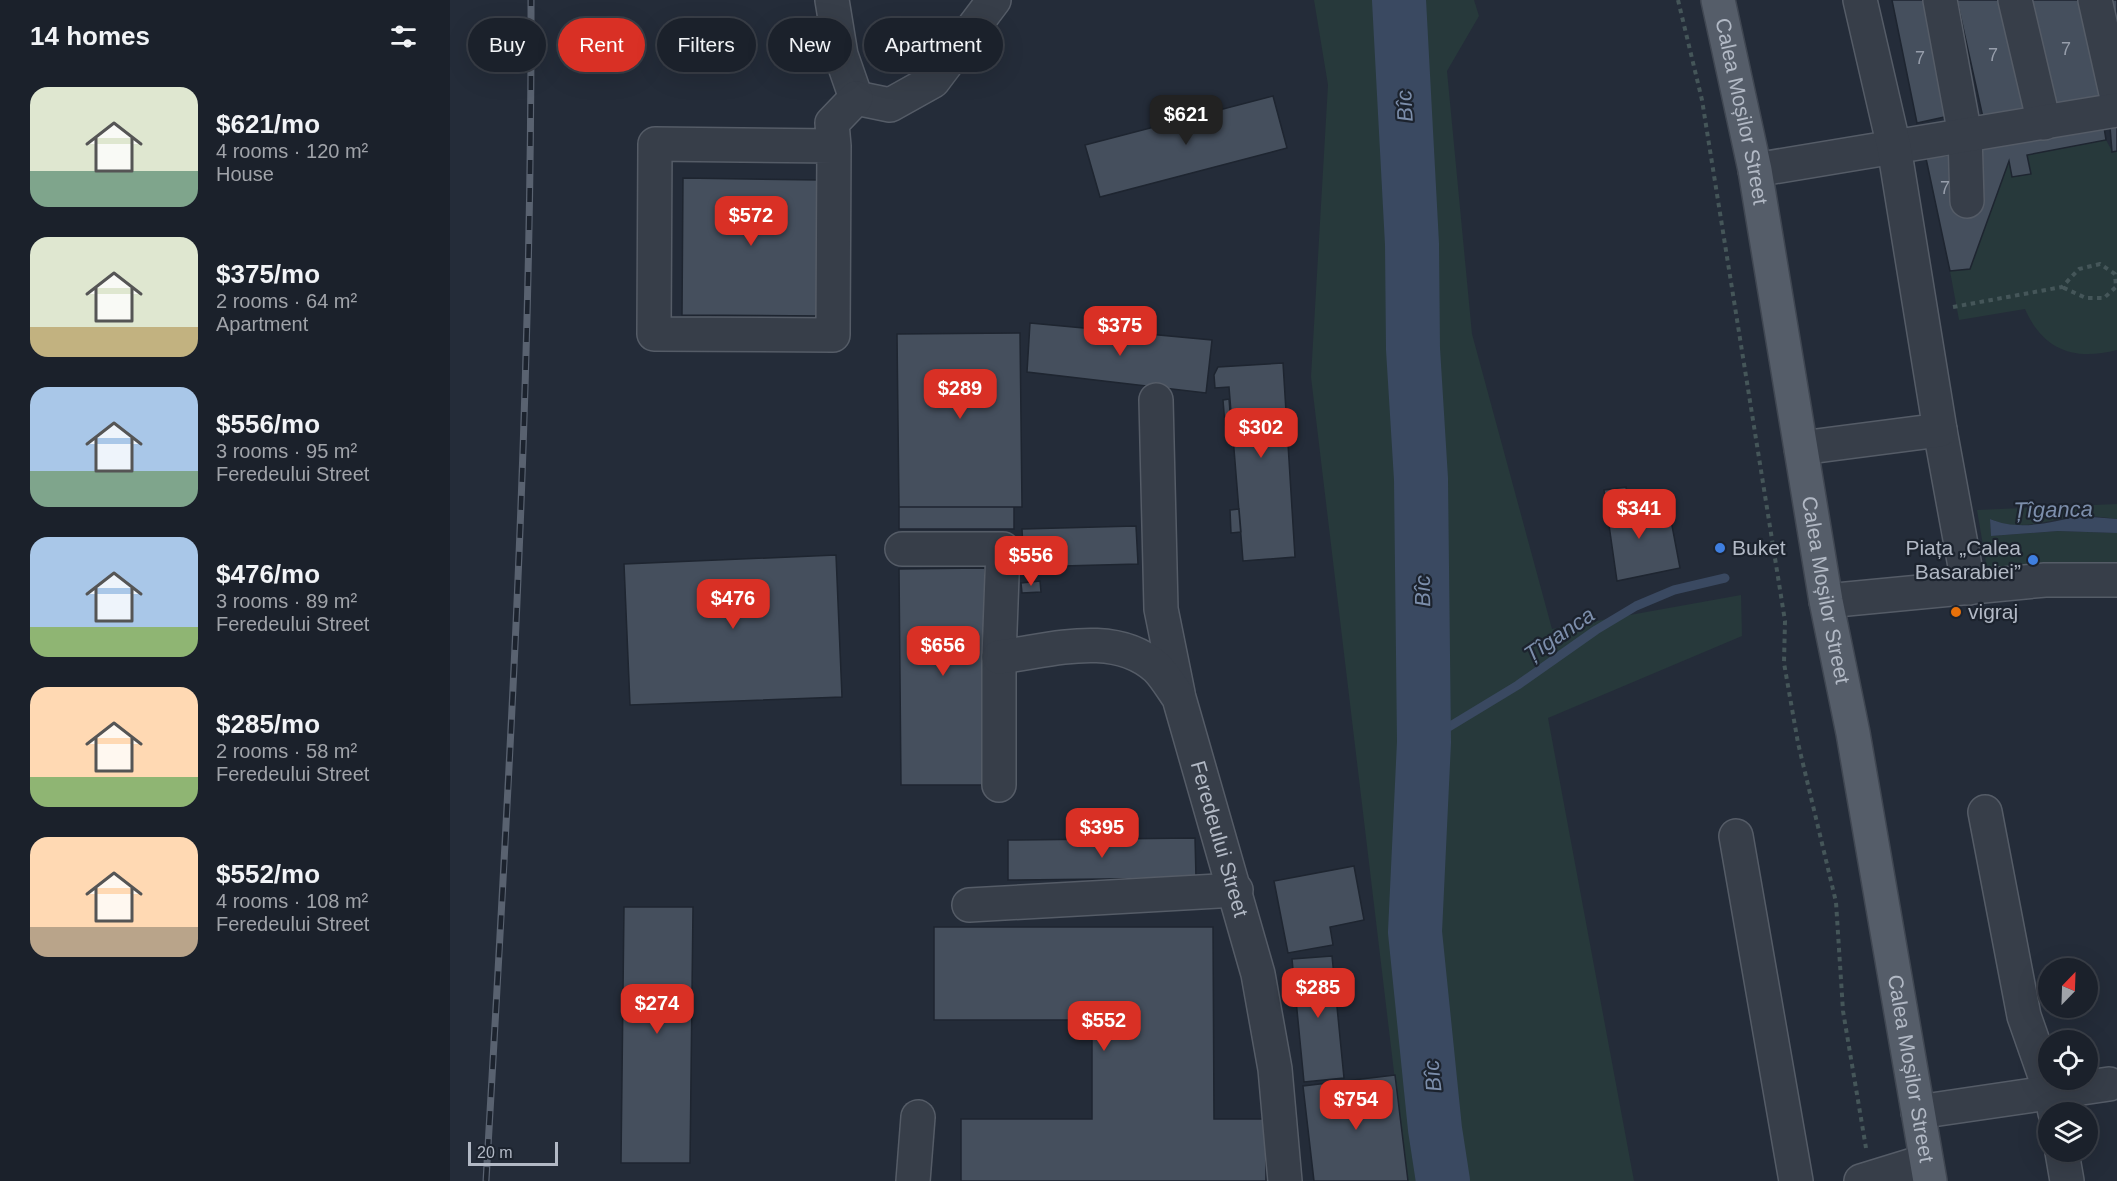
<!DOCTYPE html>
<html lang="en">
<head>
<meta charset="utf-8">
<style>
  body { margin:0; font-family:Helvetica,sans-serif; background:#282e37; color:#f1f3f6; height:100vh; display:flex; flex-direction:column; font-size:22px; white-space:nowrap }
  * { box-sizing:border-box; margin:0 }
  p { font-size:20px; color:#a0a3a9 }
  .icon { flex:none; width:33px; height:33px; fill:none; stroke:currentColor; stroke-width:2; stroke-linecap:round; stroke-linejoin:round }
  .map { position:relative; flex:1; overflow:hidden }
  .sheet { display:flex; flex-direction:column; background:#1b212b; width:450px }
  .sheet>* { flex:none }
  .top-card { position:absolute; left:18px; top:18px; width:570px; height:54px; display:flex; gap:12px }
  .needle { width:39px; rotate:23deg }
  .tools { position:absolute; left:1588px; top:958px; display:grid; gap:12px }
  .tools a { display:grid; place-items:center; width:60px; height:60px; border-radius:50%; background:#1b212b; box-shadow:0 6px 24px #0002,0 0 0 2px #393e47; font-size:30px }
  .scale { position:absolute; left:18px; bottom:15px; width:90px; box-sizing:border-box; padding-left:6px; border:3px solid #b2b9c5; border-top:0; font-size:16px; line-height:21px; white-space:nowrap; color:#b2b9c5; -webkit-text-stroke:4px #1c232e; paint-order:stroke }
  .price { position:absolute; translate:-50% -51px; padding:0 14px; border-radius:12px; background:#d93025; color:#fff; font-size:20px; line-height:39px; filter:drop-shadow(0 2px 3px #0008) }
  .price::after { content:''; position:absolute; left:50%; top:36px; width:18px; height:14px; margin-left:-9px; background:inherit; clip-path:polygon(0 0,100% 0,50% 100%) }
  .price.active { background:#222; color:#fff }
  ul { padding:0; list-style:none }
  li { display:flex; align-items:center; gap:18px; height:150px; padding:0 30px }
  li span { display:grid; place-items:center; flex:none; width:168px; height:120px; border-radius:18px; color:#555 }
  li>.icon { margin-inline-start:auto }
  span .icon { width:72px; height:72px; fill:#fffc; stroke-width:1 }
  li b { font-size:26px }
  h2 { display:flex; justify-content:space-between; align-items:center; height:72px; padding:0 30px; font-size:26px }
  .chip { padding:0 21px; border-radius:27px; background:#1b212b; box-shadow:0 6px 24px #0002,0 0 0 2px #393e47; font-size:21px; line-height:54px }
  .chip.active { background:#d93025; color:#fff }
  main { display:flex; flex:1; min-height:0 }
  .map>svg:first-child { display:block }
  .green { fill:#27393b }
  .water { fill:#3a4961 }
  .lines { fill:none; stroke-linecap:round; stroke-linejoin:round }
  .stream { stroke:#3a4961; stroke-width:9 }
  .river { stroke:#3a4961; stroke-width:54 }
  .building { fill:#454f5d; stroke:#1e2530; stroke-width:1.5 }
  .minor-casing { stroke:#555c67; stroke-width:36 }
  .major-casing { stroke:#404752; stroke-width:36 }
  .path { stroke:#455659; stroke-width:4; stroke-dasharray:4.5 4.5; stroke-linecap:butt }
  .minor { stroke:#373e49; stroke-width:33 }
  .major { stroke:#555d69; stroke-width:33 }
  .rail-casing { stroke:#596270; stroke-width:7 }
  .rail { stroke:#1c232e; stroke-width:4.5; stroke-dasharray:14; stroke-linecap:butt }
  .shop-dot { fill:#3f7fe0; stroke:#1c232e; stroke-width:2 }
  .food-dot { fill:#e8710a; stroke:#1c232e; stroke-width:2 }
  .labels { text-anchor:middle; stroke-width:4.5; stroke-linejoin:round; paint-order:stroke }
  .number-label { font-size:18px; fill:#979eab }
  .street-label { font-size:21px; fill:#b2b9c5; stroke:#1c232e }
  .poi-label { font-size:21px; fill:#b2b9c5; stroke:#1c232e; text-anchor:start }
  .water-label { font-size:22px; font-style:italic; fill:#7c8eab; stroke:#1c232e }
</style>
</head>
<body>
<main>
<section class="sheet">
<h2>14 homes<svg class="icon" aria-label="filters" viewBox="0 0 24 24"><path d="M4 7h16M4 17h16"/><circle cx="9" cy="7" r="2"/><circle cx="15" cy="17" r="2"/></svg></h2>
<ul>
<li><span style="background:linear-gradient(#dfe7d0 70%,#7fa58c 0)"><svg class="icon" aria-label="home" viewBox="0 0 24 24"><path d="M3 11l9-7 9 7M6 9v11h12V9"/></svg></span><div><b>$621/mo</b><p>4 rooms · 120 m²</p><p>House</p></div></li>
<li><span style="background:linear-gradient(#dfe7d0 75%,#c2b280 0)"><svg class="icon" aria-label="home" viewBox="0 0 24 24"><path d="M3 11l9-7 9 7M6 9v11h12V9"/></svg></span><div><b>$375/mo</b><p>2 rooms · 64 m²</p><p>Apartment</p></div></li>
<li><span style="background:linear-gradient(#a9c7e8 70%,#7fa58c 0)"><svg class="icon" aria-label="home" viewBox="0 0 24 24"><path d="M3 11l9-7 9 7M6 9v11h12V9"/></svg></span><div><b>$556/mo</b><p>3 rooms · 95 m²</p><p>Feredeului Street</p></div></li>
<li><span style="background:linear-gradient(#a9c7e8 75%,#8fb573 0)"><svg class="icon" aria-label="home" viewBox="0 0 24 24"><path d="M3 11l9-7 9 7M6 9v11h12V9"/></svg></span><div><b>$476/mo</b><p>3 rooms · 89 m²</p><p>Feredeului Street</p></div></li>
<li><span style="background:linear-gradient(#ffd9b3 75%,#8fb573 0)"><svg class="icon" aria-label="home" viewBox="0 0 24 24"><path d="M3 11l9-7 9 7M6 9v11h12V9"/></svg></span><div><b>$285/mo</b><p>2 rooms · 58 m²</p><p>Feredeului Street</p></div></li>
<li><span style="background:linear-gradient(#ffd9b3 75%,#b9a48a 0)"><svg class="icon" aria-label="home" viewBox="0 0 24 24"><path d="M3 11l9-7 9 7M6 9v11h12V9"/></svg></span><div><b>$552/mo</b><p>4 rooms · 108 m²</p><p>Feredeului Street</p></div></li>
</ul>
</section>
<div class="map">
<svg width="1667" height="1181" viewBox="0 0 1667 1181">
  <rect width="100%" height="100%" fill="#242c39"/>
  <path class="green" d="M 864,0 L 1024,0 L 1029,16 L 997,71 L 1022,334 L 1102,629 L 1291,595 L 1292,636 L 1098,718 L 1184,1181 L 957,1181 L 861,377 L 878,85 Z
    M 1656,140 L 1662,151 L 1667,151 L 1667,350 C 1624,361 1593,350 1575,309 L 1509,320 L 1500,271 L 1520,269 L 1559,161 L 1562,177 L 1581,174 L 1577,155 Z
    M 1667,504 L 1667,519 C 1655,518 1641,515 1629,516 C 1597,519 1572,533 1540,519 L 1541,536 L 1608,531 L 1667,533 L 1667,567 L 1537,569 L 1527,510 Z"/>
  <path class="water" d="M 1629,516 L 1667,519 L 1667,533 L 1608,531 L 1541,536 L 1540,519 C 1568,531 1600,523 1629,516 Z"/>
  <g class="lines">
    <path class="stream" d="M 974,742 L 1068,685 L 1146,630 L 1186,606 L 1224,590 L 1275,578"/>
    <path class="river" d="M 949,0 L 962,244 L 963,349 L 971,479 L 974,742 L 965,932 L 985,1129 L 993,1181"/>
  </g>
  <path class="building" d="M 1442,0 L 1476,0 L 1499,116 L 1467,123 Z
    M 1507,0 L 1553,0 L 1579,109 L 1534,122 Z
    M 1580,0 L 1630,0 L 1653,98 L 1605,110 Z
    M 1658,0 L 1667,0 L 1667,38 Z
    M 823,96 L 837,148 L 650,197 L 635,145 Z
    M 1653,121 L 1656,140 L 1577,155 L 1581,174 L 1562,177 L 1559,161 L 1520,269 L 1500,271 L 1474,149 L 1490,146 L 1493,156 L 1501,155 L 1513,212 L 1526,215 L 1530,145 Z
    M 1667,126 L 1667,151 L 1662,152 L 1660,127 Z
    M 233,178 L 371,180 L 370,316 L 232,315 Z
    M 580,323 L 762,340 L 756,393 L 577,372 Z
    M 570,333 L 572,507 L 449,507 L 447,334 Z
    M 833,363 L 845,557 L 793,561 L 779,387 L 765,388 L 764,375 L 768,367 Z
    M 779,399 L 781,424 L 775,425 L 773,400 Z
    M 1176,487 L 1182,522 L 1220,515 L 1230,568 L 1167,581 L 1154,490 Z
    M 449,507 L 564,507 L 564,529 L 449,529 Z
    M 789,509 L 791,532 L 781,533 L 780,510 Z
    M 686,526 L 688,564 L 574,567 L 572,529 Z
    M 386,555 L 392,697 L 180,705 L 174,564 Z
    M 535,568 L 537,785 L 451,785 L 449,569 Z
    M 590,581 L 591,592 L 572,593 L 571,583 Z
    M 745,838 L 746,878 L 558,880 L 558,840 Z
    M 904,866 L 914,920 L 880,927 L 883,945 L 838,953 L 824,881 Z
    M 174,907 L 243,907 L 240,1163 L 171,1163 Z
    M 484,927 L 763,927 L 764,1119 L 816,1119 L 816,1181 L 511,1181 L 511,1119 L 642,1119 L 642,1020 L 484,1020 Z
    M 882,956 L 894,1078 L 854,1082 L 842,959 Z
    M 945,1075 L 958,1181 L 864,1181 L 853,1086 Z"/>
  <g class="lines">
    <g class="minor-casing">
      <g id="minor">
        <path d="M 382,0 L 391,55 L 406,98"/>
        <path d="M 1490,0 L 1515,135 L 1517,201"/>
        <path d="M 1565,0 L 1594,123"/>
        <path d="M 1645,0 L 1667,98"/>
        <path d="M 406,98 L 440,105 L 483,81 L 544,0"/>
        <path d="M 384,146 L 205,144 L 204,334 L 383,335 L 384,146 L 382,123 L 406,98"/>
        <path d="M 1305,170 L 1667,110"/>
        <path d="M 706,400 L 711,609 L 728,693"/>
        <path d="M 1490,430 L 1519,588"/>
        <path d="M 1351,448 L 1490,430 L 1444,147 L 1410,0"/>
        <path d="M 452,549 L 553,549 L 549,657 L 549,785"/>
        <path d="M 1376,601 L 1595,580 L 1667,580"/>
        <path id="s1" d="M 549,657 C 600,651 664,629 707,668 C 715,676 722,688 729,698 L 808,974 L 825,1069 L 835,1181"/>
        <path d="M 1535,812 L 1574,1016 L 1601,1093 L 1605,1113"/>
        <path d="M 1286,836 L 1346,1181"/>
        <path d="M 519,905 L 786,890"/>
        <path d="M 1468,1112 L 1659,1084"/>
        <path d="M 1612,1152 L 1617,1181"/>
        <path d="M 463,1181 L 468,1117"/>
        <path d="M 1411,1181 L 1476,1161"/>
      </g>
    </g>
    <g class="major-casing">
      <g id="major">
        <path id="s2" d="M 1268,0 L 1305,170 L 1376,601 L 1403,733 L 1480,1181"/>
      </g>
    </g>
    <path class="path" d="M 1228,0 L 1252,100 L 1335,621 L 1334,663 L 1348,743 L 1386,902 L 1393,1011 L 1416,1148
      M 1503,307 L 1612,287 L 1629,269 L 1650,264 L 1665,274 L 1666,287 L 1654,298 L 1636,298 L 1612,287"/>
    <use href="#minor" class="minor"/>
    <use href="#major" class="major"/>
    <g class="rail-casing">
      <path id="rail" d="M 36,1181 C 59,787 82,394 81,0"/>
    </g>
    <use href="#rail" class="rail"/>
  </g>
  <g class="shop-dot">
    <circle cx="1270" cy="548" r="6"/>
    <circle cx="1583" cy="560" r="6"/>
  </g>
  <circle class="food-dot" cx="1506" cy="612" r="6"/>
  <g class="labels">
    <g class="number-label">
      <text x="1616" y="55">7</text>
      <text x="1543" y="61">7</text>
      <text x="1470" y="64">7</text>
      <text x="1495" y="194">7</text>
    </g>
    <g class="street-label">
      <text dy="7" stroke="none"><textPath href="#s2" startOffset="114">Calea Moșilor Street</textPath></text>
      <text dy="7" stroke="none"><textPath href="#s2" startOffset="600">Calea Moșilor Street</textPath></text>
      <text dy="7" stroke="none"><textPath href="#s1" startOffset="348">Feredeului Street</textPath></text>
      <text dy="7" stroke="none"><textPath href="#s2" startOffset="1086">Calea Moșilor Street</textPath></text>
    </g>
    <g class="poi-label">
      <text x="1282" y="555">Buket</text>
      <text x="1571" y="555" text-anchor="end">Piața „Calea<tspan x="1571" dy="24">Basarabiei”</tspan></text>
      <text x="1518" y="619">vigraj</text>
    </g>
    <g class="water-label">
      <text transform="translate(954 106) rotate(-93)" y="8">Bîc</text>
      <text transform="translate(1603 509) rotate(-1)" y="8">Țîganca</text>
      <text transform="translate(972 591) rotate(-91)" y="8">Bîc</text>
      <text transform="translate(1109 634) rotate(-34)" y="8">Țîganca</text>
      <text transform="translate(982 1076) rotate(-96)" y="8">Bîc</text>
    </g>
  </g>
</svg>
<div class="tools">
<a><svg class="needle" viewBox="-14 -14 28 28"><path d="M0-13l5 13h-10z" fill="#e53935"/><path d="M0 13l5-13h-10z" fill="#a0a3a9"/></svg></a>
<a><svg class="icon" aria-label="locate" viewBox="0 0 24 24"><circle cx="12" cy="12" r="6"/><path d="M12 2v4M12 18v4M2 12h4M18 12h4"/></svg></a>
<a><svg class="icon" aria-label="layers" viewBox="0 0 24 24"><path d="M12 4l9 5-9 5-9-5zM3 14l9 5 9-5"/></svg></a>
</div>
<div class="scale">20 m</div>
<b class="price active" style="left:736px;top:146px">$621</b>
<b class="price" style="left:301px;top:247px">$572</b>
<b class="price" style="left:670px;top:357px">$375</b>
<b class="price" style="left:510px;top:420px">$289</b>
<b class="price" style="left:811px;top:459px">$302</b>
<b class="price" style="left:1189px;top:540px">$341</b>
<b class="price" style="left:581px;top:587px">$556</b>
<b class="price" style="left:283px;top:630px">$476</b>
<b class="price" style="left:493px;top:677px">$656</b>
<b class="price" style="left:652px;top:859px">$395</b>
<b class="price" style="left:868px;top:1019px">$285</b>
<b class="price" style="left:207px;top:1035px">$274</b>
<b class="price" style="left:654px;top:1052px">$552</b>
<b class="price" style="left:906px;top:1131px">$754</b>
<div class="top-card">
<a class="chip">Buy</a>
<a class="chip active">Rent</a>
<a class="chip">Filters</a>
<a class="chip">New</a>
<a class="chip">Apartment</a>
</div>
</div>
</main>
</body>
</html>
